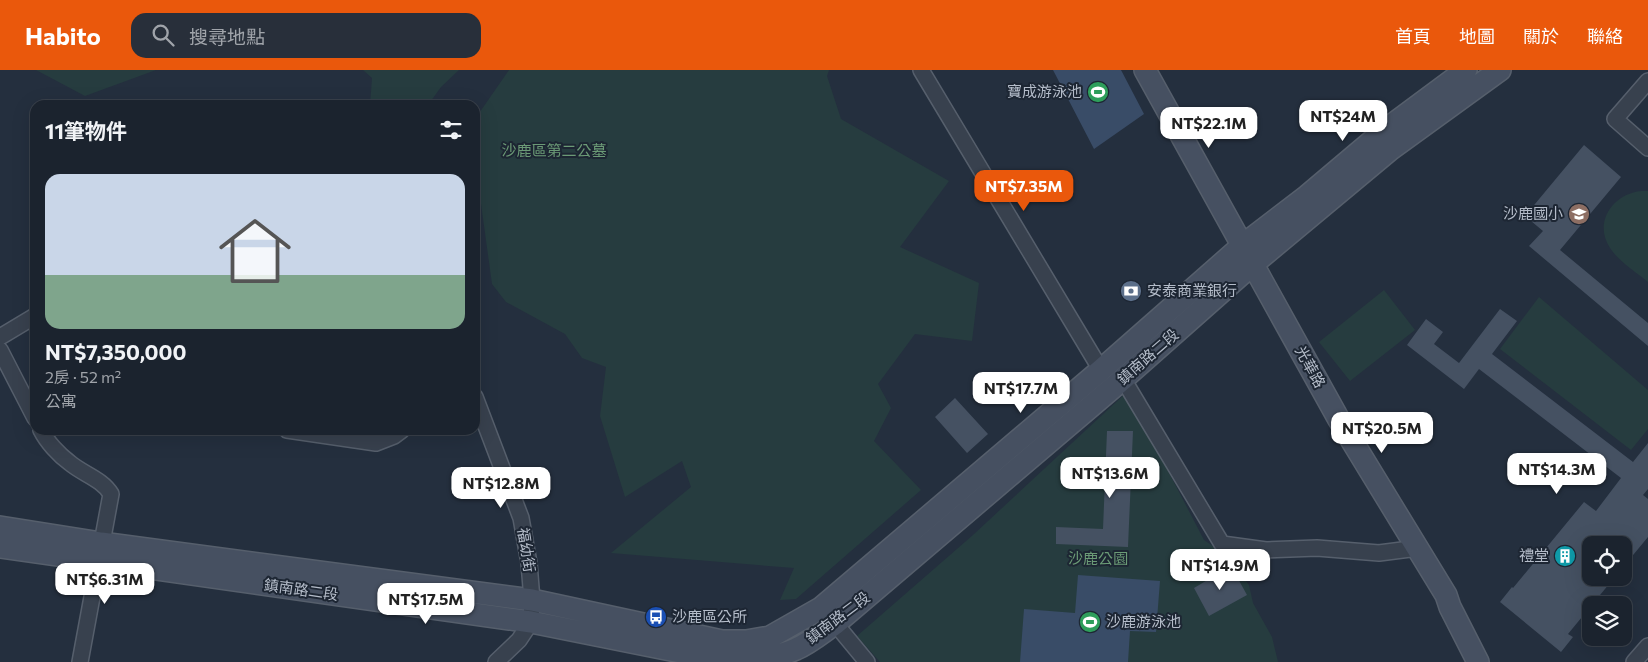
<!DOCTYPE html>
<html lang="zh-TW">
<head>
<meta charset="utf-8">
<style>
  body { margin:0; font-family:Commissioner,"Noto Sans TC",sans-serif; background:#282f3a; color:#f1f3f6; height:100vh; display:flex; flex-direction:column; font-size:19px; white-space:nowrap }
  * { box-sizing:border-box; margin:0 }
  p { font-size:16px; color:#a0a4aa }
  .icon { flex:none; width:28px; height:28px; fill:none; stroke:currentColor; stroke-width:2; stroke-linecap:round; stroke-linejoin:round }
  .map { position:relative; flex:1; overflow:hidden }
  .panel { position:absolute; left:30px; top:30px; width:450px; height:335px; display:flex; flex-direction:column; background:#1b232e; border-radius:15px; box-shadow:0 5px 20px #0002,0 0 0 1px #39404a }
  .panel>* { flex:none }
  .fabs { position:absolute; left:1582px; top:466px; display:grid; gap:10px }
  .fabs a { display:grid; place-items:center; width:50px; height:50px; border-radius:10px; background:#1b232e; box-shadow:0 5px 20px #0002,0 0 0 1px #39404a; font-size:25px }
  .price { position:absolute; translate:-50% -42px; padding:0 11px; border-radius:10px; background:#fff; color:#222; font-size:16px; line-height:32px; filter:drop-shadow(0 1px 2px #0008) }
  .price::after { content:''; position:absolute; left:50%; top:30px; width:15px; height:11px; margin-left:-8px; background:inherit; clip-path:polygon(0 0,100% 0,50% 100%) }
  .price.on { background:#ea580c; color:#fff }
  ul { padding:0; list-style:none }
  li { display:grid; align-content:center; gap:10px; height:265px; padding:0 15px }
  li+li { border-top:1px solid #39404a }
  li span { display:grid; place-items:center; height:155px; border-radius:15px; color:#555 }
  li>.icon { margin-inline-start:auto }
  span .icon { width:90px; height:90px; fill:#fffc; stroke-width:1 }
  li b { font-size:21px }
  h2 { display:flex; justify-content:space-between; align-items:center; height:60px; padding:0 15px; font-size:21px }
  header { display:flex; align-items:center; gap:30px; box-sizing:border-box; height:70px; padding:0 25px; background:#ea580c; color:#fff }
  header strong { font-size:24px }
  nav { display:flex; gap:28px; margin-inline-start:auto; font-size:18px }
  .search { width:350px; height:45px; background:#282f3a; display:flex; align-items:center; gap:12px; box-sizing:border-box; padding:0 18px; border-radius:15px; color:#a0a4aa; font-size:19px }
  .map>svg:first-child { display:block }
  .green { fill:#263c3f }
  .water { fill:#394c67 }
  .building { fill:#455162 }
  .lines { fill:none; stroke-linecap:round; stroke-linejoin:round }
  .street-casing { stroke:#565f6c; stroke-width:18 }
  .secondary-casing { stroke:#565f6c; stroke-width:24 }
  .street { stroke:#38414e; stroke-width:15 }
  .secondary { stroke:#465061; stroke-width:21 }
  .labels { text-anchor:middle; stroke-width:4; stroke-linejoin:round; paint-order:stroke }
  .poi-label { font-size:15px; fill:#b4bcc9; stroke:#1d2633; text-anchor:end }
  .park-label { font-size:15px; fill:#6b9a76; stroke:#1d2633 }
  .street-label { font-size:15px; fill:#b4bcc9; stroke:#1d2633 }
</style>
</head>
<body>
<header>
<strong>Habito</strong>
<div class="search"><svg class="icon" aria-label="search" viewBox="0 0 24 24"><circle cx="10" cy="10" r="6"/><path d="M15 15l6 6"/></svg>搜尋地點</div>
<nav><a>首頁</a><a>地圖</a><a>關於</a><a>聯絡</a></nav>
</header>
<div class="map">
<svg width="1648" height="592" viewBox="0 0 1648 592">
  <rect width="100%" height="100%" fill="#242f3e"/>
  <path class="green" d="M 36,0 L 156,0 L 85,26 Z
    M 363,0 L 459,0 L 441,17 L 428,35 L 370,35 L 372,8 Z
    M 509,0 L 829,0 L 827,6 L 841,49 L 949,111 L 900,177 L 979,213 L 972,271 L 915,264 L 878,314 L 891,338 L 874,371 L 921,420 L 796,529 L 780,530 L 794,498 L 611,483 L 691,417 L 682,391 L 625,427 L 600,346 L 606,297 L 582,288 L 565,264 L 506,232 L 492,214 L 475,90 L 475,49 Z
    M 1641,121 L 1648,121 L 1648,212 C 1636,202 1618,191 1610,178 C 1593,152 1613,124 1641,121 Z
    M 1384,220 L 1415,260 L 1350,311 L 1319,272 Z
    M 1539,227 L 1648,320 L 1648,359 L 1631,380 L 1500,279 Z
    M 1127,322 L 1204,470 L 1226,485 L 1249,515 L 1253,533 L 1272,567 L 1278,592 L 880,592 L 857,566 L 973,465 Z"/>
  <path class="water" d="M 1053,0 L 1121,0 L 1144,44 L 1094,79 Z
    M 1078,505 L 1160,511 L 1156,562 L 1130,561 L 1128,592 L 1020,592 L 1024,539 L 1075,543 Z"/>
  <path class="building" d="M 1584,75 L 1621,107 L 1560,180 L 1648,253 L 1648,276 L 1529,176 L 1543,161 L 1525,146 Z
    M 1500,239 L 1517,251 L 1492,284 L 1633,392 L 1648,373 L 1648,419 L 1643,425 L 1648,429 L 1648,467 L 1624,496 L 1624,475 L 1591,475 L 1591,508 L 1614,508 L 1568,564 L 1573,567 L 1561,582 L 1500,532 L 1512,517 L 1513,518 L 1584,432 L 1596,441 L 1621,408 L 1479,299 L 1464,319 L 1407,275 L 1426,249 L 1443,262 L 1434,274 L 1459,293 Z
    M 955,328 L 988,364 L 967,383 L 935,347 Z
    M 1107,361 L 1133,361 L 1128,477 L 1056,474 L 1056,457 L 1103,459 Z
    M 1231,496 L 1247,525 L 1209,546 L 1194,518 Z"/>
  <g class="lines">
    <g class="street-casing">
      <path id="street" d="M 921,0 L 1101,300
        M 1648,11 L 1615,49 L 1648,78
        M 0,267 L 35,246
        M 0,280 L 35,348
        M 1123,309 L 1222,474 L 1266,480 L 1317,478 L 1379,483 L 1418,478
        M 475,327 L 521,448 L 529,493 L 532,530 L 531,552 L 519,570 L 496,592
        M 41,360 C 47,372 59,385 70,393 C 83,404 102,409 111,424 L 80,592
        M 287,360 L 376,373 L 394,366 L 402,360
        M 829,546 L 867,592
        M 1634,592 L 1648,576"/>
    </g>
    <g class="secondary-casing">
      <path id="secondary" d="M 1145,0 L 1338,348 L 1446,525 L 1450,537 L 1478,592
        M 0,457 L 101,473 L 532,530 L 722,571 L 746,571 L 770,567 L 821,538 L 1101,300 L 1243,175 L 1307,126 L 1384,61 L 1466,0
        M 0,477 L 531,552 L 711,588 C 738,590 770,591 796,579 C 810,573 823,562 836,553 L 1123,309 L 1253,194 L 1391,79 L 1500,0"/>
    </g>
    <use href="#street" class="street"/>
    <use href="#secondary" class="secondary"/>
  </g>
  <defs>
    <g id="stadium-disc" transform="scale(1.125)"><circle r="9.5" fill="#2e9e5b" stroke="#1d2633"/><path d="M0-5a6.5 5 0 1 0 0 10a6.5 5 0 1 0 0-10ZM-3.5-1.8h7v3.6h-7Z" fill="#fff"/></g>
    <g id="school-disc" transform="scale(1.125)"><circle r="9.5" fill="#8d6e63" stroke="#1d2633"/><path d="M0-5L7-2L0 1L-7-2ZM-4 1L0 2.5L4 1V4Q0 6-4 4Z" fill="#fff"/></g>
    <g id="bank-disc" transform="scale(1.125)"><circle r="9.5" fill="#5c6f8a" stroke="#1d2633"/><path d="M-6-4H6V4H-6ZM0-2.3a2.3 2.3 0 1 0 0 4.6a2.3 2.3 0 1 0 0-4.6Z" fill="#fff"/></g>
    <g id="building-disc" transform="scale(1.125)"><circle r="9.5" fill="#0f9aa8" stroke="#1d2633"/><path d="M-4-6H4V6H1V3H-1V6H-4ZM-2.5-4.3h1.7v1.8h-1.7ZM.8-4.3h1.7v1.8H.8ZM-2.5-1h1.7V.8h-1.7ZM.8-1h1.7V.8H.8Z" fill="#fff"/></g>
    <g id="bus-disc" transform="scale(1.125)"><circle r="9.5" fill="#1a4fb4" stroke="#1d2633"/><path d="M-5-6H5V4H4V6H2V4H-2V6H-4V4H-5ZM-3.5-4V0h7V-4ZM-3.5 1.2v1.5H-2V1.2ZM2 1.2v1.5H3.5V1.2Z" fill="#fff"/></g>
  </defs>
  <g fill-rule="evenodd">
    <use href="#stadium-disc" x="1098" y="22"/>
    <use href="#school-disc" x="1579" y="144"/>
    <use href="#bank-disc" x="1131" y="221"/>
    <use href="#building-disc" x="1565" y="486"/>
    <use href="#bus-disc" x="656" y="547"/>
    <use href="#stadium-disc" x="1090" y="552"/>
  </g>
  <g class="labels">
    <g class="poi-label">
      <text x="1082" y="27">寶成游泳池</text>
      <text x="1563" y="149">沙鹿國小</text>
      <text x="1147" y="226" text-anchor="start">安泰商業銀行</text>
      <text x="1549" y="491">禮堂</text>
      <text x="672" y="552" text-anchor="start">沙鹿區公所</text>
      <text x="1106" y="557" text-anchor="start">沙鹿游泳池</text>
    </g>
    <g class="park-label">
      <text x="554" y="86">沙鹿區第二公墓</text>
      <text x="1098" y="494">沙鹿公園</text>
    </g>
    <g class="street-label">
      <text transform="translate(1148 287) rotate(-41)" y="5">鎮南路二段</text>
      <text transform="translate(1310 297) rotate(61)" y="5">光華路</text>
      <text transform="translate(526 480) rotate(81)" y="5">福幼街</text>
      <text transform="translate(301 520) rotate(8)" y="5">鎮南路二段</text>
      <text transform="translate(838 548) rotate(-37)" y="5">鎮南路二段</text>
    </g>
  </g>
</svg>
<div class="fabs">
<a><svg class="icon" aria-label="locate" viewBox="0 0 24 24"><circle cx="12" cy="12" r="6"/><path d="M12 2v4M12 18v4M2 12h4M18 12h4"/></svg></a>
<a><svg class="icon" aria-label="layers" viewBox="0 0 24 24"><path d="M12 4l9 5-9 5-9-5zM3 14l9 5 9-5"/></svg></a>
</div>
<b class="price" style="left:1343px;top:72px">NT$24M</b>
<b class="price" style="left:1209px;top:79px">NT$22.1M</b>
<b class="price on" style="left:1024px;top:142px">NT$7.35M</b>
<b class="price" style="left:1021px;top:344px">NT$17.7M</b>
<b class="price" style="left:1382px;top:384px">NT$20.5M</b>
<b class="price" style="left:1557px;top:425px">NT$14.3M</b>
<b class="price" style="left:1110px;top:429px">NT$13.6M</b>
<b class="price" style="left:501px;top:439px">NT$12.8M</b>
<b class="price" style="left:1220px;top:521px">NT$14.9M</b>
<b class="price" style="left:105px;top:535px">NT$6.31M</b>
<b class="price" style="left:426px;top:555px">NT$17.5M</b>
<section class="panel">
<h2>11筆物件<svg class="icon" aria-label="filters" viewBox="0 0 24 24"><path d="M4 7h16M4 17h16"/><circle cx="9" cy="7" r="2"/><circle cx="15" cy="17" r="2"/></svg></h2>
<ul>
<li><span style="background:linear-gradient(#c9d6e8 65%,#7fa58c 0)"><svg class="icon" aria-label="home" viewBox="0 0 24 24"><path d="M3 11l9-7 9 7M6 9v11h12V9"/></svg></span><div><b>NT$7,350,000</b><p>2房 · 52 m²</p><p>公寓</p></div></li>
</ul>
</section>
</div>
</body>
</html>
